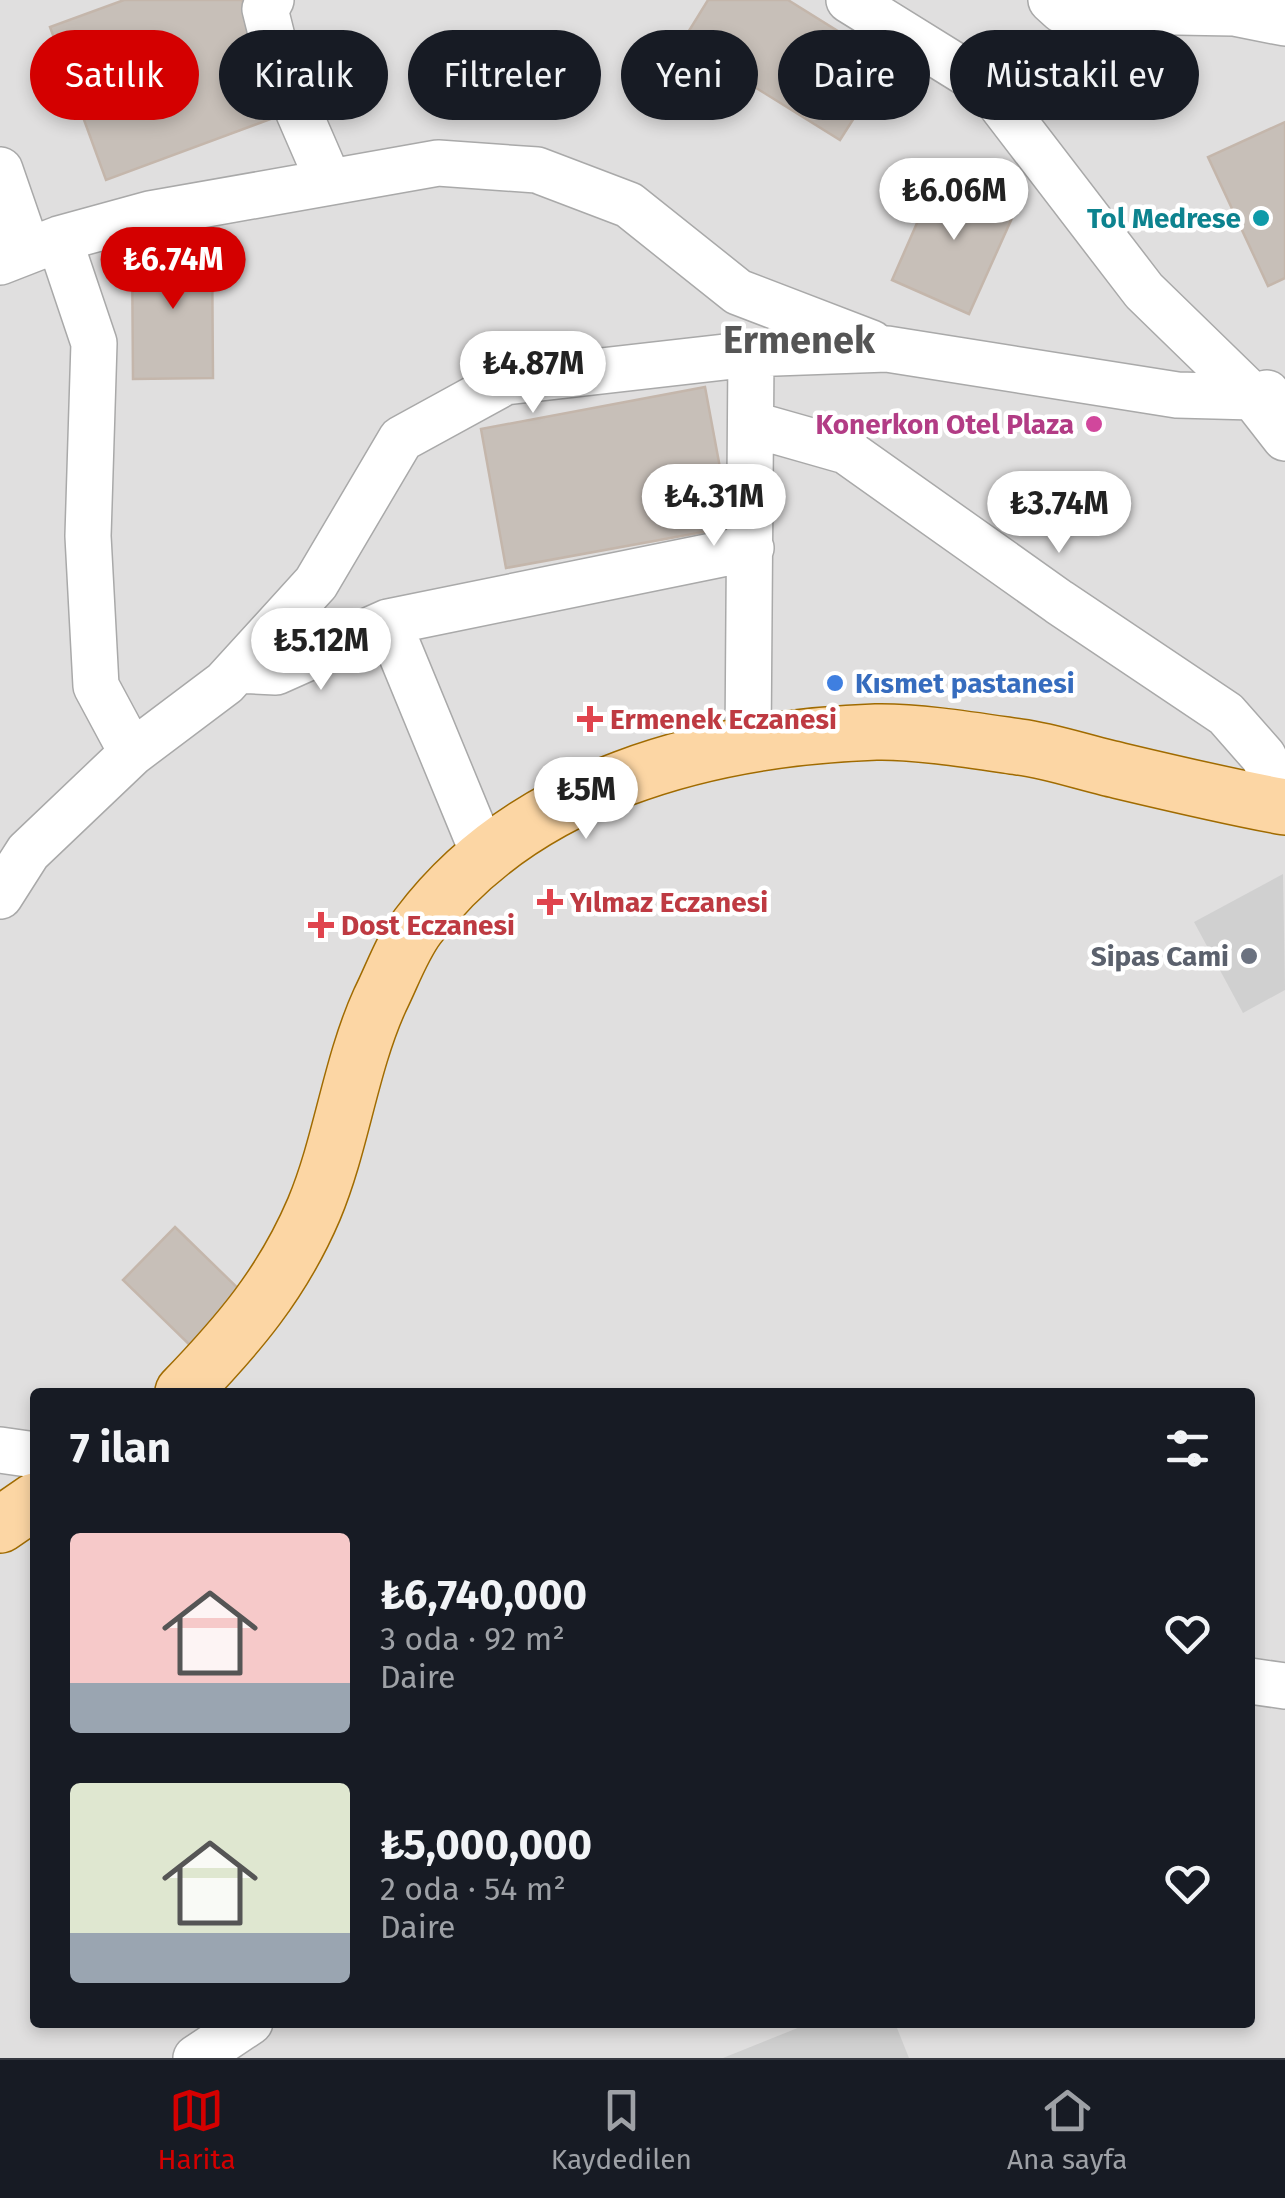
<!DOCTYPE html>
<html lang="tr">
<head>
<meta charset="utf-8">
<style>
  body { margin:0; font-family:"Fira Sans",sans-serif; background:#242831; color:#f1f3f6; height:100vh; display:flex; flex-direction:column; font-size:38px; white-space:nowrap }
  * { box-sizing:border-box; margin:0 }
  p { font-size:32px; color:#9ea1a6 }
  .icon { flex:none; width:55px; height:55px; fill:none; stroke:currentColor; stroke-width:2; stroke-linecap:round; stroke-linejoin:round }
  .map { position:relative; flex:1; overflow:hidden }
  .details { position:absolute; left:30px; top:1388px; width:1225px; height:640px; display:flex; flex-direction:column; background:#171b24; border-radius:10px; box-shadow:0 5px 15px #0003 }
  .details>* { flex:none }
  .top-card { position:absolute; left:30px; top:30px; width:1225px; height:90px; display:flex; gap:20px }
  .price { position:absolute; translate:-50% -85px; padding:0 22px; border-radius:35px; background:#fff; color:#222; font-size:32px; line-height:65px; filter:drop-shadow(0 2px 5px #0008) }
  .price::after { content:''; position:absolute; left:50%; top:60px; width:30px; height:22px; margin-left:-15px; background:inherit; clip-path:polygon(0 0,100% 0,50% 100%) }
  .price.current { background:#d40000; color:#fff }
  ul { padding:0; list-style:none }
  li { display:flex; align-items:center; gap:30px; height:250px; padding:0 40px }
  li span { display:grid; place-items:center; flex:none; width:280px; height:200px; border-radius:10px; color:#555 }
  li>.icon { margin-inline-start:auto }
  span .icon { width:120px; height:120px; fill:#fffc; stroke-width:1 }
  li b { font-size:42px }
  h2 { display:flex; justify-content:space-between; align-items:center; height:120px; padding:0 40px; font-size:42px }
  .chip { padding:0 35px; border-radius:45px; background:#171b24; box-shadow:0 5px 15px #0003; font-size:35px; line-height:90px }
  .chip.current { background:#d40000; color:#fff }
  .tabs { display:flex; justify-content:space-around; align-items:center; height:140px; border-top:2px solid #363941; background:#171b24; font-size:28px; color:#9ea1a6 }
  .tabs a { display:grid; justify-items:center; gap:5px }
  .tabs .current { color:#d40000 }
  .map>svg:first-child { display:block }
  .residential { fill:#e0dfdf; fill-rule:evenodd }
  .religious { fill:#d0d0d0 }
  .building { fill:#c7bfb8; stroke:#c4b6ab; stroke-width:2.5 }
  .lines { fill:none; stroke-linecap:round; stroke-linejoin:round }
  .minor-casing { stroke:#a9a9a9; stroke-width:48 }
  .major-casing { stroke:#a06b00; stroke-width:58 }
  .minor { stroke:#fff; stroke-width:45 }
  .major { stroke:#fcd6a4; stroke-width:55 }
  .culture-dot { fill:#0f9aa8; stroke:#fff; stroke-width:4 }
  .hotel-dot { fill:#d1479c; stroke:#fff; stroke-width:4 }
  .shop-dot { fill:#3f7fe0; stroke:#fff; stroke-width:4 }
  .health-dot { fill:#e0444e; stroke:#fff; stroke-width:4 }
  .worship-dot { fill:#6b7280; stroke:#fff; stroke-width:4 }
  .labels { text-anchor:middle; stroke-width:9; stroke-linejoin:round; paint-order:stroke }
  .culture-label { font-size:28px; font-weight:bold; fill:#0d838f; stroke:#fff; text-anchor:end }
  .hotel-label { font-size:28px; font-weight:bold; fill:#b23c85; stroke:#fff; text-anchor:end }
  .shop-label { font-size:28px; font-weight:bold; fill:#366cbe; stroke:#fff; text-anchor:start }
  .health-label { font-size:28px; font-weight:bold; fill:#be3a42; stroke:#fff; text-anchor:start }
  .worship-label { font-size:28px; font-weight:bold; fill:#5b616d; stroke:#fff; text-anchor:end }
  .district-label { font-size:38px; font-weight:bold; fill:#555; stroke:#fff }
</style>
</head>
<body>
<div class="map">
<svg width="1285" height="2058" viewBox="0 0 1285 2058">
  <rect width="100%" height="100%" fill="#f2efe9"/>
  <path class="residential" d="M 0,0 L 1285,0 L 1285,2058 L 0,2058 ZM 35,1392 L 1250,1392 L 1250,2022 L 35,2022 Z"/>
  <path class="religious" d="M 1283,874 L 1285,990 L 1243,1013 L 1194,922 Z
    M 810,2023 L 895,2023 L 909,2058 L 723,2058 Z"/>
  <path class="building" d="M 124,0 L 242,0 L 284,114 L 106,180 L 50,27 Z
    M 708,0 L 788,0 L 889,63 L 840,140 L 682,42 Z
    M 1285,122 L 1285,278 L 1268,286 L 1208,157 Z
    M 939,173 L 1017,207 L 969,314 L 892,280 Z
    M 212,244 L 213,378 L 133,379 L 132,245 Z
    M 705,387 L 731,527 L 506,568 L 481,429 Z
    M 175,1227 L 250,1300 L 198,1353 L 123,1280 Z"/>
  <g class="lines">
    <g class="minor-casing">
      <path id="minor" d="M 271,0 L 265,9 L 280,69 L 329,182
        M 849,0 L 986,85 L 1144,291 L 1253,397 L 1267,393
        M 1051,0 L 1062,10 L 1234,13 L 1285,23
        M 0,170 L 28,251
        M 59,239 L 94,343 L 88,536 L 96,686 L 132,753
        M 0,262 L 59,239 L 150,214 L 438,163 L 537,170 L 629,205 L 738,292 L 871,343
        M 751,424 L 846,451 L 1059,602 L 1226,714 L 1263,756 L 1285,797
        M 388,622 L 484,855
        M 237,670 L 276,672 L 388,622 L 751,548
        M 748,744 L 751,354
        M 0,896 L 28,852 L 132,753 L 225,683 L 316,583 L 401,439 L 505,382 L 751,354 L 887,349 L 1177,395 L 1253,397 L 1285,438
        M 0,1450 L 35,1455
        M 1250,1681 L 1285,1686
        M 196,2058 L 250,2022"/>
    </g>
    <g class="major-casing">
      <path id="major" d="M 183,1392 C 238,1335 282,1284 314,1209 C 342,1142 350,1066 380,1000 C 392,976 402,947 418,926 C 524,785 708,738 876,732 C 916,731 978,741 1019,747 C 1049,751 1079,761 1108,768 C 1167,782 1225,796 1285,807
        M 0,1525 L 35,1501"/>
    </g>
    <use href="#minor" class="minor"/>
    <use href="#major" class="major"/>
  </g>
  <circle class="culture-dot" cx="1261" cy="218" r="10"/>
  <circle class="hotel-dot" cx="1094" cy="424" r="10"/>
  <circle class="shop-dot" cx="835" cy="683" r="10"/>
  <g class="health-dot">
    <path d="M585 704h10v10h10v10h-10v10h-10v-10h-10v-10h10z"/>
    <path d="M545 887h10v10h10v10h-10v10h-10v-10h-10v-10h10z"/>
    <path d="M316 910h10v10h10v10h-10v10h-10v-10h-10v-10h10z"/>
  </g>
  <circle class="worship-dot" cx="1249" cy="956" r="10"/>
  <g class="labels">
    <g class="culture-label">
      <text x="1241" y="228">Tol Medrese</text>
    </g>
    <g class="hotel-label">
      <text x="1074" y="434">Konerkon Otel Plaza</text>
    </g>
    <g class="shop-label">
      <text x="855" y="693">Kısmet pastanesi</text>
    </g>
    <g class="health-label">
      <text x="610" y="729">Ermenek Eczanesi</text>
      <text x="570" y="912">Yılmaz Eczanesi</text>
      <text x="341" y="935">Dost Eczanesi</text>
    </g>
    <g class="worship-label">
      <text x="1229" y="966">Sipas Cami</text>
    </g>
    <g class="district-label">
      <text x="799" y="353">Ermenek</text>
    </g>
  </g>
</svg>
<b class="price" style="left:954px;top:243px">₺6.06M</b>
<b class="price current" style="left:173px;top:312px">₺6.74M</b>
<b class="price" style="left:533px;top:416px">₺4.87M</b>
<b class="price" style="left:714px;top:549px">₺4.31M</b>
<b class="price" style="left:1059px;top:556px">₺3.74M</b>
<b class="price" style="left:321px;top:693px">₺5.12M</b>
<b class="price" style="left:586px;top:842px">₺5M</b>
<div class="top-card">
<a class="chip current">Satılık</a>
<a class="chip">Kiralık</a>
<a class="chip">Filtreler</a>
<a class="chip">Yeni</a>
<a class="chip">Daire</a>
<a class="chip">Müstakil ev</a>
</div>
<section class="details">
<h2>7 ilan<svg class="icon" aria-label="filters" viewBox="0 0 24 24"><path d="M4 7h16M4 17h16"/><circle cx="9" cy="7" r="2"/><circle cx="15" cy="17" r="2"/></svg></h2>
<ul>
<li><span style="background:linear-gradient(#f6c9c9 75%,#9aa5b1 0)"><svg class="icon" aria-label="home" viewBox="0 0 24 24"><path d="M3 11l9-7 9 7M6 9v11h12V9"/></svg></span><div><b>₺6,740,000</b><p>3 oda · 92 m²</p><p>Daire</p></div><svg class="icon" aria-label="heart" viewBox="0 0 24 24"><path d="M12 20l-8-8c-3-5 5-10 8-4 3-6 11-1 8 4z"/></svg></li>
<li><span style="background:linear-gradient(#dfe7d0 75%,#9aa5b1 0)"><svg class="icon" aria-label="home" viewBox="0 0 24 24"><path d="M3 11l9-7 9 7M6 9v11h12V9"/></svg></span><div><b>₺5,000,000</b><p>2 oda · 54 m²</p><p>Daire</p></div><svg class="icon" aria-label="heart" viewBox="0 0 24 24"><path d="M12 20l-8-8c-3-5 5-10 8-4 3-6 11-1 8 4z"/></svg></li>
</ul>
</section>
</div>
<nav class="tabs">
<a class="current"><svg class="icon" aria-label="map" viewBox="0 0 24 24"><path d="M3 6l6-2 6 2 6-2v14l-6 2-6-2-6 2zM9 4v14M15 6v14"/></svg>Harita</a>
<a><svg class="icon" aria-label="saved" viewBox="0 0 24 24"><path d="M7 4h10v16l-5-4-5 4z"/></svg>Kaydedilen</a>
<a><svg class="icon" aria-label="home" viewBox="0 0 24 24"><path d="M3 11l9-7 9 7M6 9v11h12V9"/></svg>Ana sayfa</a>
</nav>
</body>
</html>
